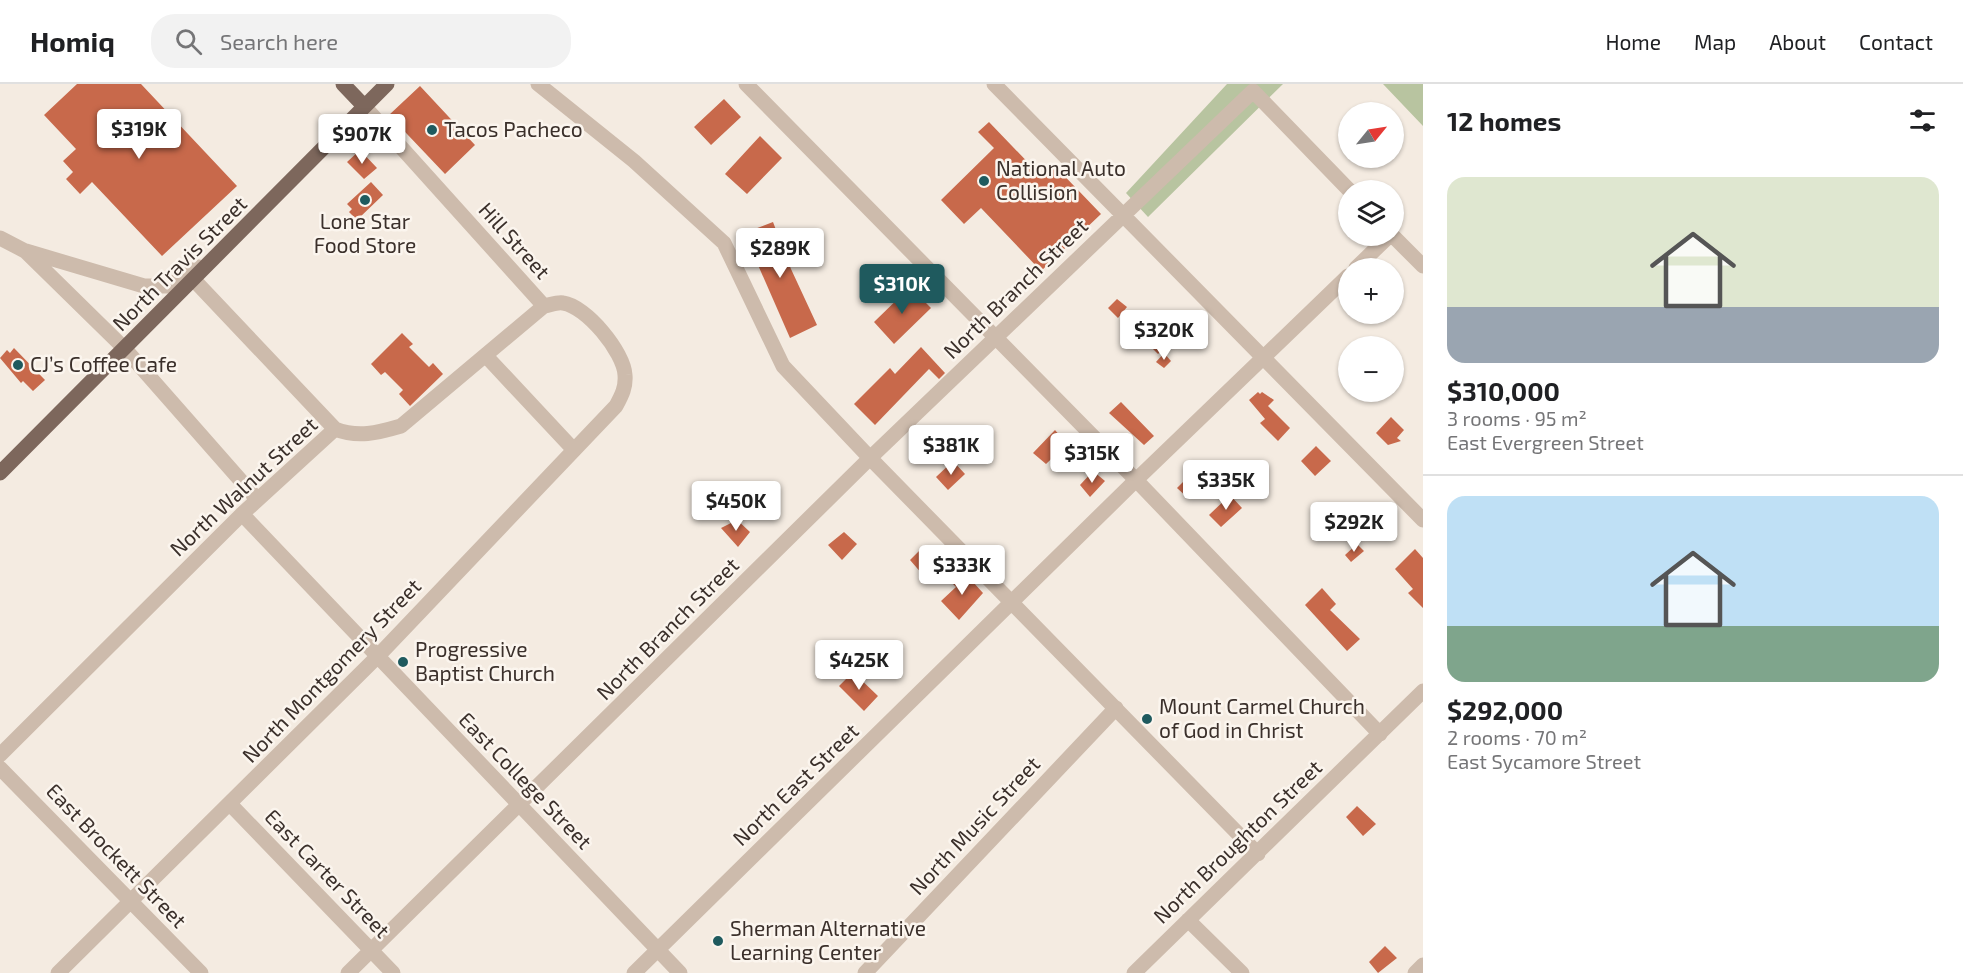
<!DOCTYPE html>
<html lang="en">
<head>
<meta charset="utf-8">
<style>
  body { margin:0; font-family:"Exo 2",sans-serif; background:#f2f2f2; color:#202124; height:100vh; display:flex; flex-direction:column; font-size:22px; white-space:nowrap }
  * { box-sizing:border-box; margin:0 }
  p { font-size:20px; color:#757577 }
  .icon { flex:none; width:33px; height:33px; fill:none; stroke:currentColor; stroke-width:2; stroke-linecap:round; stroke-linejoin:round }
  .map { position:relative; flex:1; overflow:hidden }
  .side { display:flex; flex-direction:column; background:#fff; width:540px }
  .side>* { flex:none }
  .needle { width:39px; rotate:60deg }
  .fabs { position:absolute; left:1338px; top:18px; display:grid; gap:12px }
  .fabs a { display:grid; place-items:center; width:66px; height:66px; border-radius:50%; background:#fff; box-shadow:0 2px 4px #0004; font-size:30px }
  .price { position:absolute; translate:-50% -51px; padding:0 14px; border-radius:6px; background:#fff; color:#222; font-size:20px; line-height:39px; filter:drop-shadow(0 2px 3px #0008) }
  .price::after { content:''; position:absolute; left:50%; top:36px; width:18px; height:14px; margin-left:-9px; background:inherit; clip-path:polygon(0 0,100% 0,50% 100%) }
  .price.selected { background:#1f5a5e; color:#fff }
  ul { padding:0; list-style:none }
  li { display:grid; align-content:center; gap:12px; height:318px; padding:0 24px }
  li+li { border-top:2px solid #e0e0e0 }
  li span { display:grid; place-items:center; height:186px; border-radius:18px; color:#555 }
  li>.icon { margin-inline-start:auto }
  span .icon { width:108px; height:108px; fill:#fffc; stroke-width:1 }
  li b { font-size:26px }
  h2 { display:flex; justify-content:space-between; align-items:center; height:72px; padding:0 24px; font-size:26px }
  header { display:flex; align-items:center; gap:36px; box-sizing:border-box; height:84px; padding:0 30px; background:#fff; border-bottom:2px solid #e0e0e0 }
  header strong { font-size:28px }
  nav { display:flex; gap:33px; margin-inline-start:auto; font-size:21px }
  .search { width:420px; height:54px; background:#f2f2f2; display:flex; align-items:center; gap:15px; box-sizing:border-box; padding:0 21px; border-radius:24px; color:#757577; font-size:22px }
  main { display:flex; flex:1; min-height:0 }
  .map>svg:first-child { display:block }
  .green { fill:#b8c4a0 }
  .building { fill:#c8694b }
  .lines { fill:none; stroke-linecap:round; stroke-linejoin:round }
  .minor { stroke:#cdbbac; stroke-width:15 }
  .major { stroke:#7d675c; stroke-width:15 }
  .poi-dot { fill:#1f5a5e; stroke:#fbf5ee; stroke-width:2 }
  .labels { text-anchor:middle; stroke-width:5; stroke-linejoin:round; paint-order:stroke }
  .poi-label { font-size:21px; fill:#3b302b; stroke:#fbf5ee; text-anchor:start }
  .street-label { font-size:21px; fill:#3b302b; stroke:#fbf5ee }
</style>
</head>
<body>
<header>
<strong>Homiq</strong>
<div class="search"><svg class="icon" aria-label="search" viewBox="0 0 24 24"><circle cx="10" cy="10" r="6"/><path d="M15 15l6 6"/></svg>Search here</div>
<nav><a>Home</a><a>Map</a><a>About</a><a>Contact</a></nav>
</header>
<main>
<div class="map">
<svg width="1423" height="889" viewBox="0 0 1423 889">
  <rect width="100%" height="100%" fill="#f4ebe1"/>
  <path class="green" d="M 1227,0 L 1283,0 L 1148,133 L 1126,109 Z
    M 1383,0 L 1423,0 L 1423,42 Z"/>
  <path class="building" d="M 77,0 L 141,0 L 237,102 L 162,172 L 92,98 L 80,110 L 66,95 L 73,88 L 63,77 L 76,65 L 44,31 Z
    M 420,2 L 475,61 L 445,90 L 389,31 Z
    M 724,15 L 741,33 L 711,61 L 694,43 Z
    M 989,38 L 1040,91 L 1052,79 L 1101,130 L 1041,187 L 981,124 L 964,140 L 941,116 L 994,64 L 978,48 Z
    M 760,52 L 782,74 L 747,110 L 725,90 Z
    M 360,66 L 377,84 L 364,95 L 347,78 Z
    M 371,98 L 383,111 L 357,136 L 349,128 L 352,125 L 347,120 Z
    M 773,138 L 791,185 L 817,241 L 790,254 L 744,149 Z
    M 910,203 L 931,224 L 894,260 L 874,238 Z
    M 1117,215 L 1127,223 L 1118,234 L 1108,224 Z
    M 1134,246 L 1167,261 L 1158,270 Z
    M 402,249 L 413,260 L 409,263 L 429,283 L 433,279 L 443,290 L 410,322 L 399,310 L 403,306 L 385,288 L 381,291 L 371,280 Z
    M 921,263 L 945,289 L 939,295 L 929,285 L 875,341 L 854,320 L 890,284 L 895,290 Z
    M 14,264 L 45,296 L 33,307 L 23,297 L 21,299 L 0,274 L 7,266 L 10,269 Z
    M 1164,269 L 1171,277 L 1164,284 L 1156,278 Z
    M 1258,308 L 1260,310 L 1262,308 L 1274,316 L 1268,322 L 1290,344 L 1278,357 L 1260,339 L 1265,335 L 1249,316 Z
    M 1121,318 L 1154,352 L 1144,361 L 1109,329 Z
    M 1391,333 L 1404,346 L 1397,354 L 1401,357 L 1388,361 L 1376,349 Z
    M 1055,346 L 1067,360 L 1046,380 L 1033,369 Z
    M 1316,362 L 1331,377 L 1315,392 L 1301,377 Z
    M 953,377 L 965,390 L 948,406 L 936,393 Z
    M 1200,381 L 1213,393 L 1189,415 L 1177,404 Z
    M 1093,387 L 1105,397 L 1090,413 L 1080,401 Z
    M 1230,411 L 1242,424 L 1221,443 L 1209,431 Z
    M 1376,425 L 1387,437 L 1372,452 L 1359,439 Z
    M 734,433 L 750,448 L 738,463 L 721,444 L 731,439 Z
    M 844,448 L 857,460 L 842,476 L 828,461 Z
    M 1357,460 L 1364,467 L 1351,478 L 1345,471 Z
    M 925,461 L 930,466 L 937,462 L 938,474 L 923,491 L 910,476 Z
    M 1415,465 L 1423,474 L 1423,524 L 1408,509 L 1413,505 L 1395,485 Z
    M 963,487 L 983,509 L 959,536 L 941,517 L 956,503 L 952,499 Z
    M 1322,504 L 1336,520 L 1330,526 L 1360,555 L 1347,567 L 1305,521 Z
    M 853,588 L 878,612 L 864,627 L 839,602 Z
    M 1357,722 L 1376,740 L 1363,752 L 1346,733 Z
    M 1385,862 L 1397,874 L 1378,889 L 1369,878 Z"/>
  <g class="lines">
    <path class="minor" d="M 538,0 L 634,77 L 724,159 L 783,282 L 870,374 L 1258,770
      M 746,0 L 1136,396 L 1380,650
      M 994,0 L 1423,436
      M 1393,152 L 1423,182
      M 0,154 L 25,167 L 125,265 L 257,415
      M 26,167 L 144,202 L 169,202 L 199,183
      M 1356,184 L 1389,152
      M 194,196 L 335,345
      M 486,272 L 573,365
      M 242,430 L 680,889
      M 0,671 L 242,430 L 335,345 C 358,354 377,349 401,342 L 544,222
      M 0,684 L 201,889
      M 230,720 L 393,889
      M 1188,836 L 1242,889
      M 58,889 L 377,573 L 616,322 C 622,311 626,303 625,291 C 624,268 586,222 563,219 C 557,218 550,221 544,222 L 364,22
      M 348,889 L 870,374 L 1253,7 L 1349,106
      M 634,889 L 1136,396 L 1348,192
      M 865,889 L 1116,624
      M 1134,889 L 1423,607
      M 1415,889 L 1423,881"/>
    <path class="major" d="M 343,0 L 364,22
      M 0,389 L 387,0"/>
  </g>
  <g class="poi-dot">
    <circle cx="432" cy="46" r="6"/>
    <circle cx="984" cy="97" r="6"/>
    <circle cx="365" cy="116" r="6"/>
    <circle cx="18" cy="281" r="6"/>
    <circle cx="403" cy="578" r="6"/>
    <circle cx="1147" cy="635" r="6"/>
    <circle cx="718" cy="857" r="6"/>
  </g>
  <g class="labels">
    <g class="poi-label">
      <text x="444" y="53">Tacos Pacheco</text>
      <text x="996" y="92">National Auto<tspan x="996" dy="24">Collision</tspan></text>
      <text x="365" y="145" text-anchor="middle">Lone Star<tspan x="365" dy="24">Food Store</tspan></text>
      <text x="30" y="288">CJ’s Coffee Cafe</text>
      <text x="415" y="573">Progressive<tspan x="415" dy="24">Baptist Church</tspan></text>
      <text x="1159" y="630">Mount Carmel Church<tspan x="1159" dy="24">of God in Christ</tspan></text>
      <text x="730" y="852">Sherman Alternative<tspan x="730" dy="24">Learning Center</tspan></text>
    </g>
    <g class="street-label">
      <text transform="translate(514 157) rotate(48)" y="7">Hill Street</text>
      <text transform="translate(180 180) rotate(-45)" y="7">North Travis Street</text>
      <text transform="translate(1016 205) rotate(-44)" y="7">North Branch Street</text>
      <text transform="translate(244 403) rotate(-43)" y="7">North Walnut Street</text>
      <text transform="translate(668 545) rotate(-45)" y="7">North Branch Street</text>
      <text transform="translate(332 587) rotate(-46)" y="7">North Montgomery Street</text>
      <text transform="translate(525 697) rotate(46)" y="7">East College Street</text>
      <text transform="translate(796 701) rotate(-44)" y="7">North East Street</text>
      <text transform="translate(975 742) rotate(-47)" y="7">North Music Street</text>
      <text transform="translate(1238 758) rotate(-44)" y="7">North Broughton Street</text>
      <text transform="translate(116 772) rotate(46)" y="7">East Brockett Street</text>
      <text transform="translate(327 790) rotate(46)" y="7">East Carter Street</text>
    </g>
  </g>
</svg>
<div class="fabs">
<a><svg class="needle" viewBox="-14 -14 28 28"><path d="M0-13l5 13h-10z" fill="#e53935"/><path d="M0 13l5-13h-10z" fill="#757577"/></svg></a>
<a><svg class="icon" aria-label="layers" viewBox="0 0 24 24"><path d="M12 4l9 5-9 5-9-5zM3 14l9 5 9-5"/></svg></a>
<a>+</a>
<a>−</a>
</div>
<b class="price" style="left:139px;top:76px">$319K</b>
<b class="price" style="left:362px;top:81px">$907K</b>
<b class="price" style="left:780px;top:195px">$289K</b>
<b class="price selected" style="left:902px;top:231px">$310K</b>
<b class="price" style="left:1164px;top:277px">$320K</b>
<b class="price" style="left:951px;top:392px">$381K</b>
<b class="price" style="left:1092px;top:400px">$315K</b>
<b class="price" style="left:1226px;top:427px">$335K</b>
<b class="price" style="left:736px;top:448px">$450K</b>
<b class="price" style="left:1354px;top:469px">$292K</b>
<b class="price" style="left:962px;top:512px">$333K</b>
<b class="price" style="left:859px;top:607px">$425K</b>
</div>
<section class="side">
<h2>12 homes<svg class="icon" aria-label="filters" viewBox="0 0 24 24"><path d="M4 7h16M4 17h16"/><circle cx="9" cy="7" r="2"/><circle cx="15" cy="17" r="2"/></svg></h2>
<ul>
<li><span style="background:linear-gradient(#dfe7d0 70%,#9aa5b1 0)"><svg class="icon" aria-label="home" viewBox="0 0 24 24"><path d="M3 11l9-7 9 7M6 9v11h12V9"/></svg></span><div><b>$310,000</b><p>3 rooms · 95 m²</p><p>East Evergreen Street</p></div></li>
<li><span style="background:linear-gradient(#bfe0f5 70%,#7fa58c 0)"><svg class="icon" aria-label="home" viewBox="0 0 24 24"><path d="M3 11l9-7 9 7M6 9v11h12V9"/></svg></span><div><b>$292,000</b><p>2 rooms · 70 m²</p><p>East Sycamore Street</p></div></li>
</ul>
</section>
</main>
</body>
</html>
